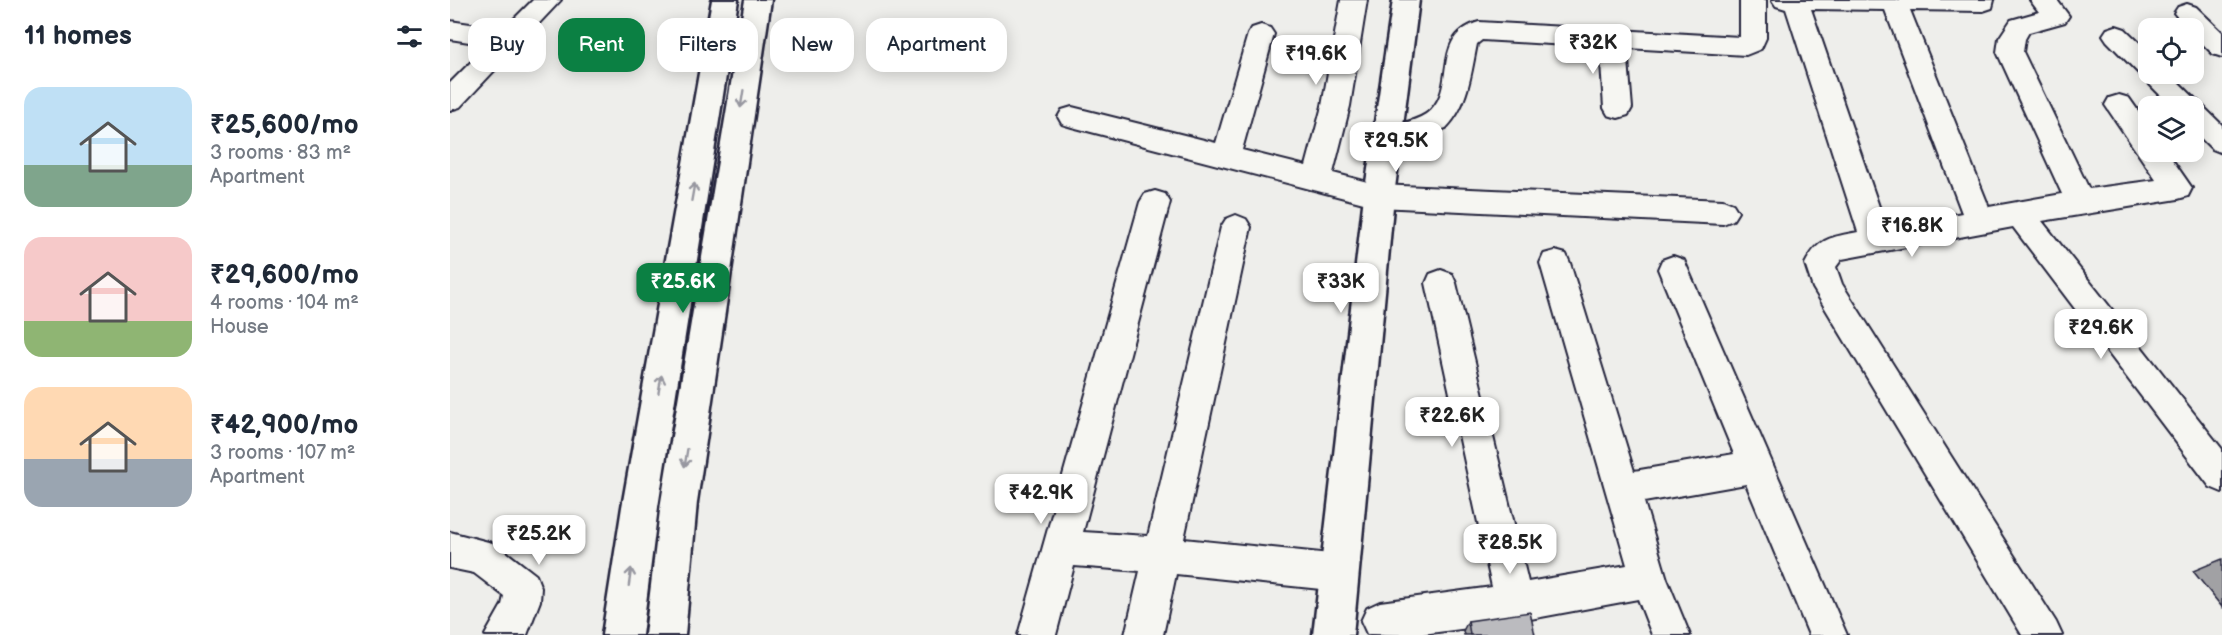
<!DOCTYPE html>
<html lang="en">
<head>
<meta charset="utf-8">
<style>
  body { margin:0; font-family:"Balsamiq Sans",sans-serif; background:#f6f6f7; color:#1f2937; height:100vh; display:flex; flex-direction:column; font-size:22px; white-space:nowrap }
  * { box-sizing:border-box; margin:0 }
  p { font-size:20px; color:#747a83 }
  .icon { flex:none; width:33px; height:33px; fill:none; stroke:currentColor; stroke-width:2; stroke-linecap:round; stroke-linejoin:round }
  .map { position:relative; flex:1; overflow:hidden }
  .side { display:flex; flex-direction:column; background:#fff; width:450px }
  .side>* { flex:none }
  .banner { position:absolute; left:18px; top:18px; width:570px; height:54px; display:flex; gap:12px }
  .controls { position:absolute; left:1688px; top:18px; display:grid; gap:12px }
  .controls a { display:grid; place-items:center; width:66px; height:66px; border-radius:12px; background:#fff; box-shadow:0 3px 15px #0003; font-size:30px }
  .price { position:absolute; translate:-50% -51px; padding:0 14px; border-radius:12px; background:#fff; color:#222; font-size:20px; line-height:39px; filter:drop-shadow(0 2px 3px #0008) }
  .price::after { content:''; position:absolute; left:50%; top:36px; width:18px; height:14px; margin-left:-9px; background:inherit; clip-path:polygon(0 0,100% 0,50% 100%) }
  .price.current { background:#0b8043; color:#fff }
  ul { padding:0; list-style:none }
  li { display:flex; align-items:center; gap:18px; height:150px; padding:0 24px }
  li span { display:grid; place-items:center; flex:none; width:168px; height:120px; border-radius:18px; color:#555 }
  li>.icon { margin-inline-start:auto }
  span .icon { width:72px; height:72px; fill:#fffc; stroke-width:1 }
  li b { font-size:26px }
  h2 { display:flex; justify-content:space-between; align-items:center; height:72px; padding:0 24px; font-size:26px }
  .tag { padding:0 21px; border-radius:18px; background:#fff; box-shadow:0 3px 15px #0003; font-size:21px; line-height:54px }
  .tag.current { background:#0b8043; color:#fff }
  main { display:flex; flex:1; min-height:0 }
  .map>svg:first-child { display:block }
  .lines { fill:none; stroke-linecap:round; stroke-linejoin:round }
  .minor-casing { stroke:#22223b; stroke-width:4 }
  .tertiary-casing { stroke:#22223b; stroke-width:5 }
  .minor { fill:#f6f6f2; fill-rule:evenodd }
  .tertiary { fill:#f6f6f2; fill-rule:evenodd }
  .wall { fill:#a1a1a4; stroke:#22223b; stroke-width:1.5 }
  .building { fill:#bbbbbf; stroke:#22223b; stroke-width:1.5 }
  .oneway { stroke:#9797a0 }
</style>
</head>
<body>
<main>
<section class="side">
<h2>11 homes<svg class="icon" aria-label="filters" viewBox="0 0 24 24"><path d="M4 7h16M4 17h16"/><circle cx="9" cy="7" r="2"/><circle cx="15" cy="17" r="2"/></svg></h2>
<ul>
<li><span style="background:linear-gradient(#bfe0f5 65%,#7fa58c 0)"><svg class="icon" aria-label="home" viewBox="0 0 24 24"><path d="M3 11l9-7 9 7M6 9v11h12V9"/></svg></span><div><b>₹25,600/mo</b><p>3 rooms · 83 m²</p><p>Apartment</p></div></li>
<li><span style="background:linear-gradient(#f6c9c9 70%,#8fb573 0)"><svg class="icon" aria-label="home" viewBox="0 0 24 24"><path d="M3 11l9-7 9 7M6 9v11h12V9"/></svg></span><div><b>₹29,600/mo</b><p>4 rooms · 104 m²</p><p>House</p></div></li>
<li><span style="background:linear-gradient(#ffd9b3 60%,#9aa5b1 0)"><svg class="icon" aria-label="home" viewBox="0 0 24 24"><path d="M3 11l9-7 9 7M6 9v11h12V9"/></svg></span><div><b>₹42,900/mo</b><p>3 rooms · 107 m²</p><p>Apartment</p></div></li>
</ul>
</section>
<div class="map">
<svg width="1772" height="635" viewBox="0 0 1772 635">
  <rect width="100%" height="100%" fill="#eeeeeb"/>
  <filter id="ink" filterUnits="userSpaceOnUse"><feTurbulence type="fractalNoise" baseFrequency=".0167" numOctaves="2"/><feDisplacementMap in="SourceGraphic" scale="12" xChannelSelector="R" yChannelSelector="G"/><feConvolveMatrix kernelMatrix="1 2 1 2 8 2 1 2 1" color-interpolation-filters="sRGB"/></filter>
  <g filter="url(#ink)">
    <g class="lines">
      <g class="minor-casing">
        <path id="minor" d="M 83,0 L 111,0 L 10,107 L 0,110 L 0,83 L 38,45 L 0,39 L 0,21 L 54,29 Z
          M 891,0 L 917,0 L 900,106 L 883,173 L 929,185 L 1273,200 L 1283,204 L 1288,212 L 1283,220 L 1273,224 L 929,207 L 622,127 L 612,124 L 608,117 L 612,110 L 622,107 L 766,143 L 798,34 L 802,28 L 811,25 L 820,28 L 824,34 L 792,150 L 856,166 L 872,106 Z
          M 1290,0 L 1316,0 L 1316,38 L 1311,49 L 1296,55 L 1177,48 L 1182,108 L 1178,115 L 1168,118 L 1158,115 L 1154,108 L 1150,47 L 1032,40 L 1027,44 C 1021,73 1018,106 996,128 L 937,147 L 927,144 L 923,137 L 927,130 C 942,125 963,123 976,114 C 1010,90 978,37 1029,22 L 1290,37 Z
          M 1322,0 L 1544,0 L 1542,8 L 1533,11 L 1460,10 L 1539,207 L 1612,194 L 1547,52 L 1549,38 L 1561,20 L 1589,12 L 1580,0 L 1607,0 L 1619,16 L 1615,22 L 1579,32 L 1575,39 L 1573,52 L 1639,189 L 1706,180 L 1655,105 L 1659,98 L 1669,95 L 1679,98 L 1698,125 L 1698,152 L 1717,152 L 1742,188 L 1738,196 L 1728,199 L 1592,221 L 1772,449 L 1772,492 L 1760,487 L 1563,227 L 1392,259 L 1386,267 L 1392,284 L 1606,622 L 1612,635 L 1572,635 L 1363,288 L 1355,264 C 1368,238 1381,237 1408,232 L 1336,9 L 1326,6 ZM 1361,9 L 1435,10 L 1512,213 L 1436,227 Z
          M 1737,4 L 1746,7 L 1772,32 L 1772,57 L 1763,54 L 1743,34 L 1743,28 L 1737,28 L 1724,13 L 1728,7 Z
          M 1666,26 L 1675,29 L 1698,51 L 1698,74 L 1720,74 L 1772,125 L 1772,153 L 1762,149 L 1743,130 L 1743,106 L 1721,106 L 1657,41 L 1653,35 L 1657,29 Z
          M 705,191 L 715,194 L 720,202 L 633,532 L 698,536 L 771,227 L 776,219 L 786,215 L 796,219 L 801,227 L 734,539 L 890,555 L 903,560 L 908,573 L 903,586 L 890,591 L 726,574 L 713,635 L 675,635 L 690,571 L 624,566 L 606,635 L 568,635 L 690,202 L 695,194 Z
          M 1105,251 L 1116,254 L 1120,263 L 1184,471 L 1284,454 L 1208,269 L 1212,260 L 1223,256 L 1234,260 L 1397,635 L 1359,635 L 1296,484 L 1194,502 L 1217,579 L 1240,635 L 1202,635 L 1188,599 L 1064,622 L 965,635 L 917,634 L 911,621 L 917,608 L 930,602 L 1042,587 L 976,283 L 980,274 L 991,270 L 1002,274 L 1006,283 L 1078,582 L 1177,565 L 1090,263 L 1094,254 Z
          M 0,532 L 46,544 L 86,575 L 91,588 L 90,601 L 77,635 L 35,635 L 52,605 L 54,596 L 24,573 L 0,568 Z"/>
      </g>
      <g class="tertiary-casing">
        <path id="tertiary" d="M 262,0 L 288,0 L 208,507 L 192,635 L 152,635 L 172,507 Z
          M 295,0 L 321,0 L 247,502 L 235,635 L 195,635 L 211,502 Z
          M 943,0 L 969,0 L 944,196 L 903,635 L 863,635 L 914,196 Z"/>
      </g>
      <use href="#minor" class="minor"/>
      <use href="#tertiary" class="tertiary"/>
    </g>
    <path class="wall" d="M 1772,559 L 1772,607 L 1743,571 Z
      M 1018,621 L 1085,635 L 1014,635 L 1013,631 Z"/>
    <path class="building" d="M 1080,612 L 1085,635 L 1020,635 L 1018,621 Z"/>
    <defs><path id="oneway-shaft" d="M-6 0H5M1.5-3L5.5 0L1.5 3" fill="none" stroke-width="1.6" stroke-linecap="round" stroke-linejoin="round" transform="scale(1.5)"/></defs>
    <g class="oneway">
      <use href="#oneway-shaft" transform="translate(292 99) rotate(99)"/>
      <use href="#oneway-shaft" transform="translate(243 192) rotate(-80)"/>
      <use href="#oneway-shaft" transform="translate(210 384) rotate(-80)"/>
      <use href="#oneway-shaft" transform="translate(236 458) rotate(99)"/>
      <use href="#oneway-shaft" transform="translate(180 577) rotate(-82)"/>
    </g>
  </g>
</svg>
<div class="controls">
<a><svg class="icon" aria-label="locate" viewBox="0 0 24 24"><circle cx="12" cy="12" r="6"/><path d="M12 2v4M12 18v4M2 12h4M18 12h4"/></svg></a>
<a><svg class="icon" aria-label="layers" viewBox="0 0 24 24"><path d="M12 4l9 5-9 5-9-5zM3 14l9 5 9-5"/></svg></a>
</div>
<b class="price" style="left:1143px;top:75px">₹32K</b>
<b class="price" style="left:866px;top:86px">₹19.6K</b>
<b class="price" style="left:946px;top:173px">₹29.5K</b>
<b class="price" style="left:1462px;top:258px">₹16.8K</b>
<b class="price current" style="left:233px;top:314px">₹25.6K</b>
<b class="price" style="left:891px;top:314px">₹33K</b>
<b class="price" style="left:1651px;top:360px">₹29.6K</b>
<b class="price" style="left:1002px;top:448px">₹22.6K</b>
<b class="price" style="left:591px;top:525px">₹42.9K</b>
<b class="price" style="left:89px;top:566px">₹25.2K</b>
<b class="price" style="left:1060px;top:575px">₹28.5K</b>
<div class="banner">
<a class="tag">Buy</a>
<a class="tag current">Rent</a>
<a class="tag">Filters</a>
<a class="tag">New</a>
<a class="tag">Apartment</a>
</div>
</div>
</main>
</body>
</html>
